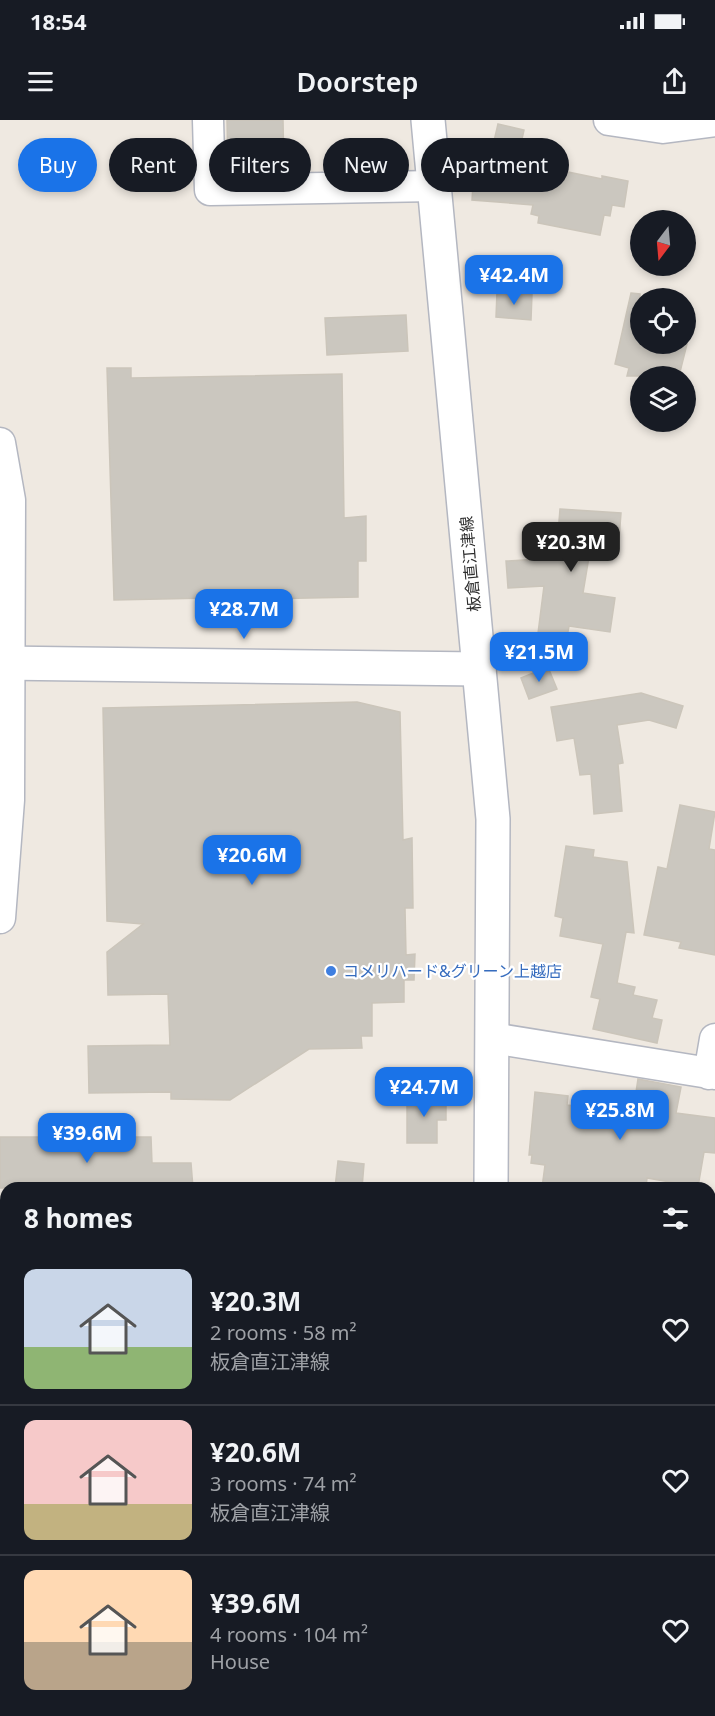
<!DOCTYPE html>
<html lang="en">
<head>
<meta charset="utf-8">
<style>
  body { margin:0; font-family:"Noto Sans","Noto Sans JP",sans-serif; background:#20242c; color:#f1f3f6; height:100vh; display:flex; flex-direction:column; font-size:22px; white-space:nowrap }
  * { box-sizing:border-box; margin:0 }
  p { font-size:20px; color:#9ea1a6 }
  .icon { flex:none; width:33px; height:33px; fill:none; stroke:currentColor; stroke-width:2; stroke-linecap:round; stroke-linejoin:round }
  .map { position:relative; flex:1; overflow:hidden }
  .sheet { position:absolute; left:0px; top:1062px; width:716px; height:534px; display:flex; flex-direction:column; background:#171b24; border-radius:18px 18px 0 0; box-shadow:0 3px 9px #0003 }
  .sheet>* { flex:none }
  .top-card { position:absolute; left:18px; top:18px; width:680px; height:54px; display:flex; gap:12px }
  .needle { width:39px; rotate:196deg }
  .buttons { position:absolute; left:630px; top:90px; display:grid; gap:12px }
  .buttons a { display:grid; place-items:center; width:66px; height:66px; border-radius:50%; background:#171b24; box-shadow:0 3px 9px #0003; font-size:30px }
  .price { position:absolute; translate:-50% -51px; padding:0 14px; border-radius:12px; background:#1a73e8; color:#fff; font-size:20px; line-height:39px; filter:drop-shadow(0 2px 3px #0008) }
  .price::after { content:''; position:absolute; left:50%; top:36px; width:18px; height:14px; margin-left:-9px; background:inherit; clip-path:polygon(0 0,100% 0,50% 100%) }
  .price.current { background:#222; color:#fff }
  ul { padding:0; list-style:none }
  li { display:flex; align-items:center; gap:18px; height:150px; padding:0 24px }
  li+li { border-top:2px solid #363941 }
  li span { display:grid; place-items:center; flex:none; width:168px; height:120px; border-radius:12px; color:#555 }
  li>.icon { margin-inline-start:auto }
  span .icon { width:72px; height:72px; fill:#fffc; stroke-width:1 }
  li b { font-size:26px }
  h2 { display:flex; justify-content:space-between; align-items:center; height:72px; padding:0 24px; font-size:26px }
  .pill { padding:0 21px; border-radius:27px; background:#171b24; box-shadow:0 3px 9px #0003; font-size:21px; line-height:54px }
  .pill.current { background:#1a73e8; color:#fff }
  .status { display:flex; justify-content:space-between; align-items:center; height:42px; padding:0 30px; background:#171b24; direction:ltr }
  .status svg { height:16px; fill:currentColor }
  header { display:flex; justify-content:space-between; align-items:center; height:78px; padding:0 24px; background:#171b24; font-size:27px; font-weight:600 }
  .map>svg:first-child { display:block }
  .building { fill:#cbc7bf; stroke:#cbc5ba; stroke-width:1.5 }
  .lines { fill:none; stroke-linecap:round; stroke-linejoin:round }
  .minor-casing { stroke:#b4b7c1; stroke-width:33 }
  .tertiary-casing { stroke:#b4b7c1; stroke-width:36 }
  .secondary-casing { stroke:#b4b7c1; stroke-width:36 }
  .minor { stroke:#fff; stroke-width:30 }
  .tertiary { stroke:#fff; stroke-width:33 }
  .secondary { stroke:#fff; stroke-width:33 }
  .shop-dot { fill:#3f7fe0; stroke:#fff; stroke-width:2 }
  .labels { text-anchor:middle; stroke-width:4.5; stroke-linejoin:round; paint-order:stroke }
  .street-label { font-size:16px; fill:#2e2e2e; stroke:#fff }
  .shop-label { font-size:16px; fill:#366cbe; stroke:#fff; text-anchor:start }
</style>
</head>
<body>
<div class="status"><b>18:54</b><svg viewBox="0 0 49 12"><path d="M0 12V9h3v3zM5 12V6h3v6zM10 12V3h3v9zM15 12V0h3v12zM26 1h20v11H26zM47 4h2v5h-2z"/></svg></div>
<header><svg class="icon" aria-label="menu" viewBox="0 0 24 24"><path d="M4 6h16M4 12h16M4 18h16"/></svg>Doorstep<svg class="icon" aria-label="share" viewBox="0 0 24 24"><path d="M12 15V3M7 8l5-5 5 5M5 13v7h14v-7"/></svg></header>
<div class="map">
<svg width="715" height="1596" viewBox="0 0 715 1596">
  <rect width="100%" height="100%" fill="#efe9e1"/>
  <path class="building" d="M 227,0 L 283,0 L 284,51 L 257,52 L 257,45 L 228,46 Z
    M 498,4 L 524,10 L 515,50 L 562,60 L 563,51 L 602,59 L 602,56 L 628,61 L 624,87 L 612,85 L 610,96 L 604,95 L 600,115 L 538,103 L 539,96 L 531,94 L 533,85 L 472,80 L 474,50 L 487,51 Z
    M 497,172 L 532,174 L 531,200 L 496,197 Z
    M 631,173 L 640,174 L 640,224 L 687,224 L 679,256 L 627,256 L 629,248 L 615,244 Z
    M 406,195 L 408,231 L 327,235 L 325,198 Z
    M 107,248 L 131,248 L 131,258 L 342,254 L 344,398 L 366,396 L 366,441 L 358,441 L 358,477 L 260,479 L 256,493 L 251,498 L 241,503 L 229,502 L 221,496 L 209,478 L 114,480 Z
    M 560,389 L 621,393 L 618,433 L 590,431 L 583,473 L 615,478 L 610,512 L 569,506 L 567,517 L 538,513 L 544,466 L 508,468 L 506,441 L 556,438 Z
    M 548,547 L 557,569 L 529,579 L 521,558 Z
    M 641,573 L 683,586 L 676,608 L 649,600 L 617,605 L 623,643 L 618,644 L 622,691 L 594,694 L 591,654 L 580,655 L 574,618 L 557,621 L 551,587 Z
    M 357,582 L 400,592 L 403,720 L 412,718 L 413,788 L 405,788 L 406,835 L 415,834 L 414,860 L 404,860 L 404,882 L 372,883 L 372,916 L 361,916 L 362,928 L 309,929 L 230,980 L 171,979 L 171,972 L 89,973 L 88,926 L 170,925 L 168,874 L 108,875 L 107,832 L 143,804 L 107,801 L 103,588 Z
    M 680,685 L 715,692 L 709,729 L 715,730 L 715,835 L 679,828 L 681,822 L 644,815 L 658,747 L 667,749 Z
    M 566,726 L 594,730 L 593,737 L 627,742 L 634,813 L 626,812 L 617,863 L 635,867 L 633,875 L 657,880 L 652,898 L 662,900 L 657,923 L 593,909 L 600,879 L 591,877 L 603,824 L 560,816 L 563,798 L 555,796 Z
    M 638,959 L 681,967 L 676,993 L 715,998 L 715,1033 L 704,1032 L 698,1067 L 647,1058 L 646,1068 L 542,1068 L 545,1045 L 531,1043 L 532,1035 L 529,1035 L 535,972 L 568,976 L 567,985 L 633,992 Z
    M 407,976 L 446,977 L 446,1000 L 437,1000 L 437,1023 L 407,1023 Z
    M 0,1017 L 151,1017 L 152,1043 L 191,1043 L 193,1068 L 0,1068 Z
    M 338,1041 L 364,1044 L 362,1068 L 335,1068 Z"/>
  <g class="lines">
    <g class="minor-casing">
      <path id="minor" d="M 208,0 L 210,70 L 435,66
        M 609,0 L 663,8 L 715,1
        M 0,323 L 10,380 L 9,680 L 0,798
        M 492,918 L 715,954
        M 709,954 L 715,919
        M 710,1248 L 715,1248"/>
    </g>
    <g class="tertiary-casing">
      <path id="tertiary" d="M 0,543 L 479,549"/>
    </g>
    <g class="secondary-casing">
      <path id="secondary" d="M 428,0 L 493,699 L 491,1068
        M 459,1596 L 461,1590"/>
    </g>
    <use href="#minor" class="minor"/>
    <use href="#tertiary" class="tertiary"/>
    <use href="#secondary" class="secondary"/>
  </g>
  <circle class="shop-dot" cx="331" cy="851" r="6"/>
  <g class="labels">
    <g class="street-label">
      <text transform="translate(470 444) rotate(-95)" y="6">板倉直江津線</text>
    </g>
    <g class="shop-label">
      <text x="343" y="857">コメリハード&amp;グリーン上越店</text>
    </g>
  </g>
</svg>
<div class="buttons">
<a><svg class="needle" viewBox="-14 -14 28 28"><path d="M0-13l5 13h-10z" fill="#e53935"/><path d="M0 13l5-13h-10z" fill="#9ea1a6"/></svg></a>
<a><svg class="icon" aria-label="locate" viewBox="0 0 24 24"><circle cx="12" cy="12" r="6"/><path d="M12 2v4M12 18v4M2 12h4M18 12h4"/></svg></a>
<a><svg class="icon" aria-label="layers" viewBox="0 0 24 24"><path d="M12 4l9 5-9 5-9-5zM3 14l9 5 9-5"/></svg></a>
</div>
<b class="price" style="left:514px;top:186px">¥42.4M</b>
<b class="price current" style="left:571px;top:453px">¥20.3M</b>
<b class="price" style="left:244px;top:520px">¥28.7M</b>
<b class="price" style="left:539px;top:563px">¥21.5M</b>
<b class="price" style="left:252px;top:766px">¥20.6M</b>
<b class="price" style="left:424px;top:998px">¥24.7M</b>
<b class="price" style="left:620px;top:1021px">¥25.8M</b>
<b class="price" style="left:87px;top:1044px">¥39.6M</b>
<div class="top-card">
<a class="pill current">Buy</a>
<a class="pill">Rent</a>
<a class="pill">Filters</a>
<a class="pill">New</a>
<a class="pill">Apartment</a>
</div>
<section class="sheet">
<h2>8 homes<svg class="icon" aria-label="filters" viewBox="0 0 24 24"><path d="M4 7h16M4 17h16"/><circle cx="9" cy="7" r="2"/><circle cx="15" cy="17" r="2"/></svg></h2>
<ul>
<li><span style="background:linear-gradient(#c9d6e8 65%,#8fb573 0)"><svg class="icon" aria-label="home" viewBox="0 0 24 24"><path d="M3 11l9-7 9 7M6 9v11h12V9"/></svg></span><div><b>¥20.3M</b><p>2 rooms · 58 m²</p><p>板倉直江津線</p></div><svg class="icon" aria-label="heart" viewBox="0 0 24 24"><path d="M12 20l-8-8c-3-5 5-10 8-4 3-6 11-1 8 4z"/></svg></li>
<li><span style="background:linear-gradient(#f6c9c9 70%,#c2b280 0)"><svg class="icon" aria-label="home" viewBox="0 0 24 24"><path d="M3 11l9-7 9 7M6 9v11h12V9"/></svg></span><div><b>¥20.6M</b><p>3 rooms · 74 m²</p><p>板倉直江津線</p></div><svg class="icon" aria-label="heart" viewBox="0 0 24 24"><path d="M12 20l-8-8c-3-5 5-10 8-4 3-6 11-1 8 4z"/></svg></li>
<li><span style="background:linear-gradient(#ffd9b3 60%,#b9a48a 0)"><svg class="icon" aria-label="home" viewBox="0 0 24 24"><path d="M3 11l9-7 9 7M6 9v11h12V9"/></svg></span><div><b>¥39.6M</b><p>4 rooms · 104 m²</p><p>House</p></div><svg class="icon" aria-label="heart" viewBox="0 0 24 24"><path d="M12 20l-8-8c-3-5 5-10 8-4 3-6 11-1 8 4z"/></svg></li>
</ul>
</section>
</div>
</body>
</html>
